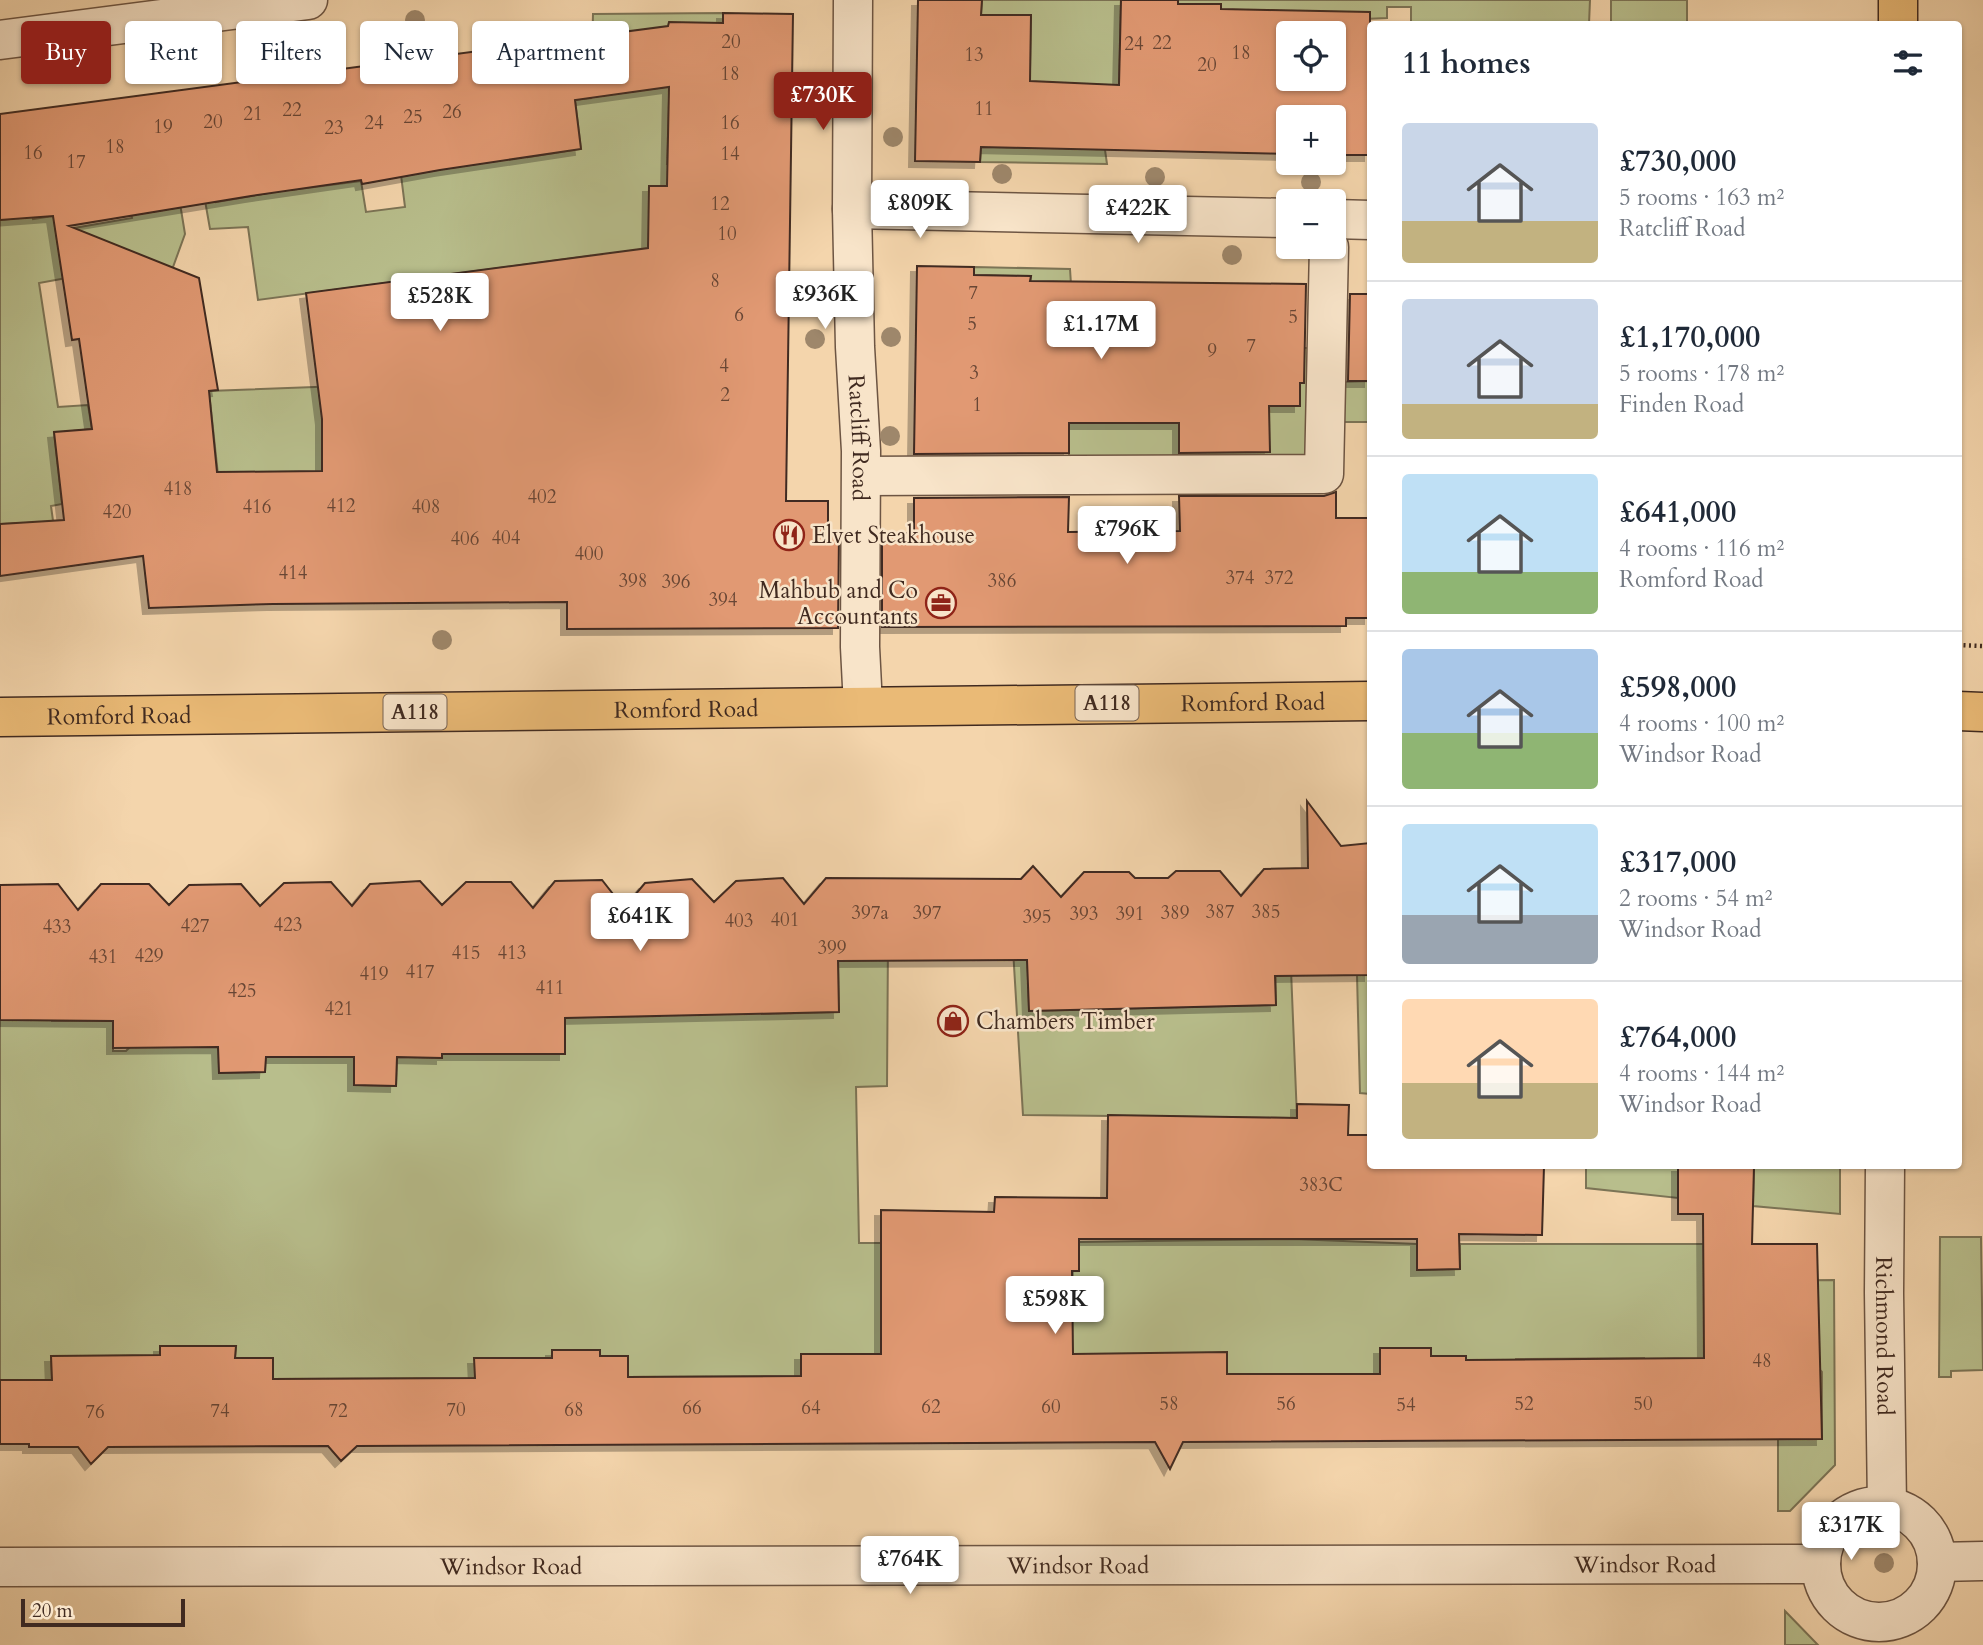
<!DOCTYPE html>
<html lang="en">
<head>
<meta charset="utf-8">
<style>
  body { margin:0; font-family:Cardo,serif; background:#f6f6f7; color:#1f2937; height:100vh; display:flex; flex-direction:column; font-size:26px; white-space:nowrap }
  * { box-sizing:border-box; margin:0 }
  p { font-size:23px; color:#747a83 }
  .icon { flex:none; width:38px; height:38px; fill:none; stroke:currentColor; stroke-width:2; stroke-linecap:round; stroke-linejoin:round }
  .map { position:relative; flex:1; overflow:hidden }
  .sheet { position:absolute; left:1367px; top:21px; width:595px; height:1148px; display:flex; flex-direction:column; background:#fff; border-radius:7px; box-shadow:0 2px 5px #0004 }
  .sheet>* { flex:none }
  .guide { position:absolute; left:21px; top:21px; width:665px; height:63px; display:flex; gap:14px }
  .buttons { position:absolute; left:1276px; top:21px; display:grid; gap:14px }
  .buttons a { display:grid; place-items:center; width:70px; height:70px; border-radius:7px; background:#fff; box-shadow:0 2px 5px #0004; font-size:35px }
  .scale { position:absolute; left:21px; bottom:18px; width:164px; box-sizing:border-box; padding-left:7px; border:4px solid #402a20; border-top:0; font-size:19px; line-height:24px; white-space:nowrap; color:#402a20; -webkit-text-stroke:5px #f8e4c9; paint-order:stroke }
  .price { position:absolute; translate:-50% -60px; padding:0 16px; border-radius:7px; background:#fff; color:#222; font-size:23px; line-height:46px; filter:drop-shadow(0 2px 4px #0008) }
  .price::after { content:''; position:absolute; left:50%; top:42px; width:21px; height:16px; margin-left:-10px; background:inherit; clip-path:polygon(0 0,100% 0,50% 100%) }
  .price.on { background:#8f2418; color:#fff }
  ul { padding:0; list-style:none }
  li { display:flex; align-items:center; gap:21px; height:175px; padding:0 35px }
  li+li { border-top:2px solid #e0e1e3 }
  li span { display:grid; place-items:center; flex:none; width:196px; height:140px; border-radius:7px; color:#555 }
  li>.icon { margin-inline-start:auto }
  span .icon { width:84px; height:84px; fill:#fffc; stroke-width:1 }
  li b { font-size:30px }
  h2 { display:flex; justify-content:space-between; align-items:center; height:84px; padding:0 35px; font-size:30px }
  .pill { padding:0 24px; border-radius:7px; background:#fff; box-shadow:0 2px 5px #0004; font-size:24px; line-height:63px }
  .pill.on { background:#8f2418; color:#fff }
  .map>svg:first-child { display:block }
  .green { fill:#b8be8c; stroke:#7c7456; stroke-width:2 }
  .building { fill:#e19973; stroke:#402a20; stroke-width:2; fill-rule:evenodd; filter:url(#shadow) }
  .lines { fill:none; stroke-linecap:round; stroke-linejoin:round }
  .minor-casing { stroke:#6d5543; stroke-width:41 }
  .major-casing { stroke:#402a20; stroke-width:41 }
  .path { stroke:#402a20; stroke-width:4.5; stroke-dasharray:2 3.5; stroke-linecap:butt }
  .minor { stroke:#f8e4c9; stroke-width:38 }
  .major { stroke:#eaba76; stroke-width:38 }
  .tree { fill:#9e876b }
  .labels { text-anchor:middle; stroke-width:5; stroke-linejoin:round; paint-order:stroke }
  .number-label { font-size:19px; fill:#684635 }
  .shield { fill:#f8e4c9; stroke:#776253; stroke-width:2 }
  .shield-label { font-size:21px; font-weight:bold; fill:#402a20 }
  .street-label { font-size:23px; fill:#402a20; stroke:#f8e4c9 }
  .poi-label { font-size:23px; fill:#402a20; stroke:#f8e4c9; text-anchor:start }
</style>
</head>
<body>
<div class="map">
<svg width="1983" height="1645" viewBox="0 0 1983 1645">
  <defs>
    <filter id="shadow"><feDropShadow dx="-6" dy="6" stdDeviation="0" flood-color="#0004"/></filter>
  </defs>
  <rect width="100%" height="100%" fill="#f4d5ac"/>
  <filter id="stains"><feTurbulence type="fractalNoise" baseFrequency=".00286" numOctaves="4"/><feColorMatrix values="0 0 0 0 .2 0 0 0 0 .09 0 0 0 0 .02 0 0 0 .5 -.17"/></filter>
  <radialGradient id="worn" r=".72"><stop offset=".6" stop-color="#630" stop-opacity="0"/><stop offset="1" stop-color="#630" stop-opacity=".3"/></radialGradient>
  <path class="green" d="M 982,0 L 1121,0 L 1119,85 L 1106,85 L 1105,150 L 1107,164 L 980,162 L 981,147 L 1058,148 L 983,94 L 1030,69 L 1031,15 L 981,15 Z
    M 1135,0 L 1590,0 L 1589,24 L 1411,24 L 1411,7 L 1387,7 L 1387,18 L 1364,19 L 1339,12 L 1221,18 L 1221,4 L 1198,4 L 1198,45 Z
    M 1611,0 L 1687,0 L 1687,24 L 1611,24 Z
    M 723,13 L 723,23 L 669,23 L 668,84 L 724,84 L 724,105 L 669,104 L 667,164 L 725,165 L 725,187 L 649,186 L 649,217 L 665,218 L 665,245 L 724,246 L 723,259 L 642,258 L 641,299 L 688,299 L 688,326 L 727,327 L 727,351 L 660,350 L 659,378 L 663,380 L 662,407 L 727,408 L 727,423 L 582,418 L 568,500 L 568,538 L 559,538 L 558,454 L 525,454 L 524,431 L 498,432 L 498,454 L 485,455 L 485,471 L 445,472 L 444,450 L 408,450 L 409,540 L 388,540 L 387,472 L 358,472 L 357,449 L 322,449 L 323,538 L 304,538 L 303,472 L 243,472 L 243,540 L 225,540 L 209,391 L 587,377 L 590,256 L 258,300 L 248,227 L 210,229 L 197,155 L 209,153 L 216,202 L 269,193 L 263,142 L 285,139 L 292,190 L 361,181 L 366,212 L 405,207 L 401,175 L 507,159 L 500,111 L 521,108 L 528,157 L 581,149 L 575,100 L 591,98 L 593,14 Z
    M 177,185 L 185,234 L 173,267 L 72,277 L 39,283 L 58,407 L 88,405 L 92,429 L 54,433 L 62,504 L 51,506 L 56,543 L 21,523 L 0,524 L 0,220 L 10,219 L 28,192 L 33,219 L 65,214 L 68,229 L 132,218 L 128,191 Z
    M 974,267 L 1070,269 L 1080,423 L 1108,423 L 1109,402 L 1269,417 L 1269,406 L 1300,348 L 1314,348 L 1313,456 L 1069,464 L 1069,430 L 1029,309 L 1031,276 L 974,275 Z
    M 1370,381 L 1370,422 L 1339,422 L 1338,382 Z
    M 888,940 L 887,1086 L 856,1087 L 859,1243 L 881,1243 L 1012,1272 L 1079,1271 L 1079,1242 L 1293,1239 L 1417,1244 L 1418,1270 L 1460,1269 L 1460,1244 L 1704,1244 L 1704,1372 L 1644,1372 L 1644,1358 L 1516,1359 L 1516,1373 L 1466,1373 L 1466,1356 L 1431,1356 L 1380,1374 L 1227,1374 L 1073,1354 L 801,1354 L 801,1376 L 628,1377 L 628,1356 L 600,1356 L 600,1350 L 552,1350 L 552,1378 L 514,1358 L 475,1358 L 475,1378 L 273,1379 L 235,1358 L 236,1347 L 160,1370 L 51,1357 L 52,1380 L 0,1380 L 0,1020 L 22,1020 L 52,960 L 52,1021 L 113,1021 L 113,1051 L 126,1051 L 217,960 L 219,1073 L 265,1072 L 266,1020 L 325,957 L 325,1057 L 354,1057 L 355,1085 L 396,1086 L 397,1057 L 442,1058 L 442,1054 L 565,1054 L 565,957 L 592,1017 L 660,1016 L 659,956 L 760,954 L 762,1014 L 839,1012 L 838,954 Z
    M 1290,945 L 1297,1118 L 1023,1115 L 1013,949 L 1027,949 L 1029,1011 L 1276,1005 L 1275,946 Z
    M 1357,975 L 1370,975 L 1370,1094 L 1360,1093 Z
    M 1586,1166 L 1678,1166 L 1678,1198 L 1586,1188 Z
    M 1754,1166 L 1840,1166 L 1840,1214 L 1753,1206 Z
    M 1940,1237 L 1981,1237 L 1983,1370 L 1951,1371 L 1951,1377 L 1939,1377 Z
    M 1834,1280 L 1835,1465 L 1790,1511 L 1778,1511 L 1778,1439 L 1822,1439 L 1822,1372 L 1729,1281 Z
    M 1785,1611 L 1818,1645 L 1785,1645 Z"/>
  <path class="building" d="M 918,0 L 982,0 L 981,15 L 1031,15 L 1030,81 L 1119,85 L 1121,0 L 1178,0 L 1178,4 L 1221,4 L 1221,9 L 1370,12 L 1370,155 L 1334,155 L 1334,117 L 1288,117 L 1288,154 L 981,147 L 980,162 L 915,161 ZM 1288,33 L 1334,33 L 1334,79 L 1288,79 Z
    M 723,13 L 793,14 L 786,501 L 828,501 L 828,533 L 839,533 L 838,628 L 567,629 L 567,602 L 273,604 L 149,608 L 143,556 L 0,576 L 0,524 L 64,520 L 54,432 L 92,429 L 79,339 L 72,340 L 53,216 L 0,220 L 0,114 L 668,26 L 669,22 L 723,23 ZM 669,87 L 667,186 L 649,186 L 648,248 L 306,293 L 322,419 L 322,471 L 217,472 L 209,391 L 218,390 L 199,278 L 69,226 L 251,196 L 361,180 L 362,184 L 440,170 L 581,149 L 575,100 Z
    M 917,266 L 974,267 L 974,275 L 1031,276 L 1030,281 L 1306,284 L 1304,383 L 1300,383 L 1300,406 L 1269,406 L 1270,452 L 1179,453 L 1179,423 L 1069,423 L 1069,453 L 914,454 Z
    M 1350,294 L 1370,294 L 1370,381 L 1348,381 Z
    M 1336,492 L 1336,518 L 1370,518 L 1370,618 L 1346,618 L 1346,626 L 882,627 L 882,533 L 914,533 L 914,498 L 1069,497 L 1068,532 L 1180,531 L 1179,496 L 1324,496 Z
    M 1307,801 L 1341,846 L 1370,843 L 1370,975 L 1275,976 L 1276,1005 L 1029,1011 L 1027,960 L 838,961 L 839,1012 L 565,1018 L 565,1054 L 442,1054 L 442,1058 L 397,1057 L 396,1086 L 354,1085 L 354,1057 L 266,1057 L 265,1072 L 219,1073 L 218,1047 L 113,1048 L 113,1021 L 0,1020 L 0,885 L 58,884 L 78,910 L 101,884 L 149,884 L 169,905 L 189,885 L 241,884 L 260,906 L 284,883 L 331,882 L 352,906 L 370,884 L 420,881 L 442,905 L 466,882 L 511,882 L 533,908 L 555,881 L 602,880 L 624,908 L 645,883 L 692,879 L 714,902 L 736,881 L 783,878 L 804,904 L 826,878 L 1021,879 L 1033,866 L 1061,897 L 1084,872 L 1129,872 L 1135,878 L 1168,878 L 1176,871 L 1220,871 L 1241,896 L 1264,869 L 1308,868 Z
    M 1297,1104 L 1349,1105 L 1348,1135 L 1370,1135 L 1370,1166 L 1544,1166 L 1542,1235 L 1459,1234 L 1460,1269 L 1417,1270 L 1417,1239 L 1079,1239 L 1079,1271 L 1072,1271 L 1073,1354 L 1227,1352 L 1227,1374 L 1380,1374 L 1380,1348 L 1431,1348 L 1431,1356 L 1466,1356 L 1466,1360 L 1704,1358 L 1703,1214 L 1678,1214 L 1678,1166 L 1754,1166 L 1752,1244 L 1817,1244 L 1822,1439 L 1183,1442 L 1170,1469 L 1155,1442 L 357,1446 L 341,1461 L 328,1446 L 108,1447 L 91,1464 L 78,1447 L 29,1447 L 29,1444 L 0,1444 L 0,1380 L 52,1380 L 51,1356 L 160,1355 L 160,1346 L 236,1346 L 235,1358 L 273,1358 L 273,1379 L 475,1378 L 474,1358 L 552,1358 L 552,1350 L 600,1350 L 600,1356 L 628,1356 L 628,1377 L 801,1376 L 801,1354 L 881,1354 L 881,1210 L 994,1212 L 995,1197 L 1107,1198 L 1108,1115 L 1297,1118 Z"/>
  <g class="lines">
    <g class="minor-casing">
      <g id="minor">
        <path id="s1" d="M 853,0 L 852,209 L 855,347 L 861,451 L 860,647 L 863,706"/>
        <path d="M 0,40 L 308,0"/>
        <path d="M 852,209 L 1288,218"/>
        <path d="M 1334,219 L 1370,220"/>
        <path d="M 862,476 L 1324,474 L 1329,247"/>
        <path id="s2" d="M 1885,1166 L 1884,1293 L 1887,1506"/>
        <circle cx="1879" cy="1564" r="58"/>
        <path d="M 1937,1562 L 1983,1561"/>
        <path id="s3" d="M 0,1567 L 1821,1564"/>
      </g>
    </g>
    <g class="major-casing">
      <g id="major">
        <path d="M 1898,0 L 1898,24"/>
        <path d="M 1958,711 L 1983,712"/>
        <path id="s4" d="M 0,717 L 1370,701"/>
      </g>
    </g>
    <path class="path" d="M 1958,645 L 1983,646
      M 1959,771 L 1959,761"/>
    <use href="#minor" class="minor"/>
    <use href="#major" class="major"/>
  </g>
  <g class="tree">
    <circle cx="415" cy="20" r="10"/>
    <circle cx="816" cy="98" r="10"/>
    <circle cx="893" cy="137" r="10"/>
    <circle cx="1002" cy="174" r="10"/>
    <circle cx="1155" cy="177" r="10"/>
    <circle cx="1311" cy="182" r="10"/>
    <circle cx="1232" cy="255" r="10"/>
    <circle cx="891" cy="337" r="10"/>
    <circle cx="815" cy="339" r="10"/>
    <circle cx="890" cy="436" r="10"/>
    <circle cx="442" cy="640" r="10"/>
    <circle cx="1884" cy="1563" r="10"/>
  </g>
  <defs>
    <g id="restaurant-ring" transform="scale(1.575)"><circle r="9.5" fill="#f8e4c9" stroke="#8f2418" stroke-width="1.5"/><path d="M-5-6h1v4h1v-4h1v4h1v-4h1v5L-1.5 .5V6h-2V.5L-5-1ZM5-6V6H3V1.5H1.5Q1.5-4 5-6Z" fill="#8f2418"/></g>
    <g id="office-ring" transform="scale(1.575)"><circle r="9.5" fill="#f8e4c9" stroke="#8f2418" stroke-width="1.5"/><path d="M-6-3h4V-5.5h4V-3h4V5H-6ZM-1-4.5V-3h2v-1.5ZM-6 0V1H6V0Z" fill="#8f2418"/></g>
    <g id="shop-ring" transform="scale(1.575)"><circle r="9.5" fill="#f8e4c9" stroke="#8f2418" stroke-width="1.5"/><path d="M-5-2.5h2.3a2.7 3.5 0 0 1 5.4 0H5L5.5 6h-11ZM-1.5-2.5h3a1.5 2.3 0 0 0-3 0Z" fill="#8f2418"/></g>
  </defs>
  <g fill-rule="evenodd">
    <use href="#restaurant-ring" x="789" y="535"/>
    <use href="#office-ring" x="941" y="603"/>
    <use href="#shop-ring" x="953" y="1021"/>
  </g>
  <g class="labels">
    <g class="number-label">
      <text x="731" y="48">20</text>
      <text x="1162" y="49">22</text>
      <text x="1134" y="50">24</text>
      <text x="1241" y="59">18</text>
      <text x="974" y="61">13</text>
      <text x="1207" y="71">20</text>
      <text x="730" y="80">18</text>
      <text x="984" y="115">11</text>
      <text x="292" y="116">22</text>
      <text x="452" y="118">26</text>
      <text x="253" y="120">21</text>
      <text x="413" y="123">25</text>
      <text x="213" y="128">20</text>
      <text x="374" y="129">24</text>
      <text x="730" y="129">16</text>
      <text x="163" y="133">19</text>
      <text x="334" y="134">23</text>
      <text x="115" y="153">18</text>
      <text x="33" y="159">16</text>
      <text x="730" y="160">14</text>
      <text x="76" y="168">17</text>
      <text x="720" y="210">12</text>
      <text x="727" y="240">10</text>
      <text x="715" y="287">8</text>
      <text x="973" y="299">7</text>
      <text x="739" y="321">6</text>
      <text x="1293" y="323">5</text>
      <text x="972" y="330">5</text>
      <text x="1251" y="352">7</text>
      <text x="1212" y="357">9</text>
      <text x="724" y="372">4</text>
      <text x="974" y="379">3</text>
      <text x="725" y="401">2</text>
      <text x="977" y="411">1</text>
      <text x="178" y="495">418</text>
      <text x="542" y="503">402</text>
      <text x="341" y="512">412</text>
      <text x="257" y="513">416</text>
      <text x="426" y="513">408</text>
      <text x="117" y="518">420</text>
      <text x="506" y="544">404</text>
      <text x="465" y="545">406</text>
      <text x="589" y="560">400</text>
      <text x="293" y="579">414</text>
      <text x="1240" y="584">374</text>
      <text x="1279" y="584">372</text>
      <text x="633" y="587">398</text>
      <text x="1002" y="587">386</text>
      <text x="676" y="588">396</text>
      <text x="723" y="606">394</text>
      <text x="1220" y="918">387</text>
      <text x="1266" y="918">385</text>
      <text x="870" y="919">397a</text>
      <text x="927" y="919">397</text>
      <text x="1175" y="919">389</text>
      <text x="1084" y="920">393</text>
      <text x="1130" y="920">391</text>
      <text x="1037" y="923">395</text>
      <text x="785" y="926">401</text>
      <text x="739" y="927">403</text>
      <text x="288" y="931">423</text>
      <text x="195" y="932">427</text>
      <text x="57" y="933">433</text>
      <text x="832" y="954">399</text>
      <text x="466" y="959">415</text>
      <text x="512" y="959">413</text>
      <text x="149" y="962">429</text>
      <text x="103" y="963">431</text>
      <text x="420" y="978">417</text>
      <text x="374" y="980">419</text>
      <text x="550" y="994">411</text>
      <text x="242" y="997">425</text>
      <text x="339" y="1015">421</text>
      <text x="1321" y="1191">383C</text>
      <text x="1762" y="1367">48</text>
      <text x="1169" y="1410">58</text>
      <text x="1286" y="1410">56</text>
      <text x="1524" y="1410">52</text>
      <text x="1643" y="1410">50</text>
      <text x="1406" y="1411">54</text>
      <text x="931" y="1413">62</text>
      <text x="1051" y="1413">60</text>
      <text x="692" y="1414">66</text>
      <text x="811" y="1414">64</text>
      <text x="456" y="1416">70</text>
      <text x="574" y="1416">68</text>
      <text x="220" y="1417">74</text>
      <text x="338" y="1417">72</text>
      <text x="95" y="1418">76</text>
    </g>
    <g class="shield">
      <rect x="1075.5" y="685.5" width="63" height="35" rx="5"/>
      <rect x="383.5" y="694.5" width="63" height="35" rx="5"/>
    </g>
    <g class="shield-label">
      <text x="1107" y="710">A118</text>
      <text x="415" y="719">A118</text>
    </g>
    <g class="street-label">
      <text dy="8" stroke="none"><textPath href="#s1" startOffset="438">Ratcliff Road</textPath></text>
      <text dy="8" stroke="none"><textPath href="#s4" startOffset="1253">Romford Road</textPath></text>
      <text dy="8" stroke="none"><textPath href="#s4" startOffset="686">Romford Road</textPath></text>
      <text dy="8" stroke="none"><textPath href="#s4" startOffset="119">Romford Road</textPath></text>
      <text dy="8" stroke="none"><textPath href="#s2" startOffset="170">Richmond Road</textPath></text>
      <text dy="8" stroke="none"><textPath href="#s3" startOffset="1645">Windsor Road</textPath></text>
      <text dy="8" stroke="none"><textPath href="#s3" startOffset="1078">Windsor Road</textPath></text>
      <text dy="8" stroke="none"><textPath href="#s3" startOffset="511">Windsor Road</textPath></text>
    </g>
    <g class="poi-label">
      <text x="812" y="543">Elvet Steakhouse</text>
      <text x="918" y="598" text-anchor="end">Mahbub and Co<tspan x="918" dy="26">Accountants</tspan></text>
      <text x="976" y="1029">Chambers Timber</text>
    </g>
  </g>
  <rect width="100%" height="100%" filter="url(#stains)"/>
  <rect width="100%" height="100%" fill="url(#worn)"/>
</svg>
<div class="buttons">
<a><svg class="icon" aria-label="locate" viewBox="0 0 24 24"><circle cx="12" cy="12" r="6"/><path d="M12 2v4M12 18v4M2 12h4M18 12h4"/></svg></a>
<a>+</a>
<a>−</a>
</div>
<div class="scale">20 m</div>
<b class="price on" style="left:823px;top:132px">£730K</b>
<b class="price" style="left:920px;top:240px">£809K</b>
<b class="price" style="left:1138px;top:245px">£422K</b>
<b class="price" style="left:825px;top:331px">£936K</b>
<b class="price" style="left:440px;top:333px">£528K</b>
<b class="price" style="left:1101px;top:361px">£1.17M</b>
<b class="price" style="left:1127px;top:566px">£796K</b>
<b class="price" style="left:640px;top:953px">£641K</b>
<b class="price" style="left:1055px;top:1336px">£598K</b>
<b class="price" style="left:1851px;top:1562px">£317K</b>
<b class="price" style="left:910px;top:1596px">£764K</b>
<div class="guide">
<a class="pill on">Buy</a>
<a class="pill">Rent</a>
<a class="pill">Filters</a>
<a class="pill">New</a>
<a class="pill">Apartment</a>
</div>
<section class="sheet">
<h2>11 homes<svg class="icon" aria-label="filters" viewBox="0 0 24 24"><path d="M4 7h16M4 17h16"/><circle cx="9" cy="7" r="2"/><circle cx="15" cy="17" r="2"/></svg></h2>
<ul>
<li><span style="background:linear-gradient(#c9d6e8 70%,#c2b280 0)"><svg class="icon" aria-label="home" viewBox="0 0 24 24"><path d="M3 11l9-7 9 7M6 9v11h12V9"/></svg></span><div><b>£730,000</b><p>5 rooms · 163 m²</p><p>Ratcliff Road</p></div></li>
<li><span style="background:linear-gradient(#c9d6e8 75%,#c2b280 0)"><svg class="icon" aria-label="home" viewBox="0 0 24 24"><path d="M3 11l9-7 9 7M6 9v11h12V9"/></svg></span><div><b>£1,170,000</b><p>5 rooms · 178 m²</p><p>Finden Road</p></div></li>
<li><span style="background:linear-gradient(#bfe0f5 70%,#8fb573 0)"><svg class="icon" aria-label="home" viewBox="0 0 24 24"><path d="M3 11l9-7 9 7M6 9v11h12V9"/></svg></span><div><b>£641,000</b><p>4 rooms · 116 m²</p><p>Romford Road</p></div></li>
<li><span style="background:linear-gradient(#a9c7e8 60%,#8fb573 0)"><svg class="icon" aria-label="home" viewBox="0 0 24 24"><path d="M3 11l9-7 9 7M6 9v11h12V9"/></svg></span><div><b>£598,000</b><p>4 rooms · 100 m²</p><p>Windsor Road</p></div></li>
<li><span style="background:linear-gradient(#bfe0f5 65%,#9aa5b1 0)"><svg class="icon" aria-label="home" viewBox="0 0 24 24"><path d="M3 11l9-7 9 7M6 9v11h12V9"/></svg></span><div><b>£317,000</b><p>2 rooms · 54 m²</p><p>Windsor Road</p></div></li>
<li><span style="background:linear-gradient(#ffd9b3 60%,#c2b280 0)"><svg class="icon" aria-label="home" viewBox="0 0 24 24"><path d="M3 11l9-7 9 7M6 9v11h12V9"/></svg></span><div><b>£764,000</b><p>4 rooms · 144 m²</p><p>Windsor Road</p></div></li>
</ul>
</section>
</div>
</body>
</html>
